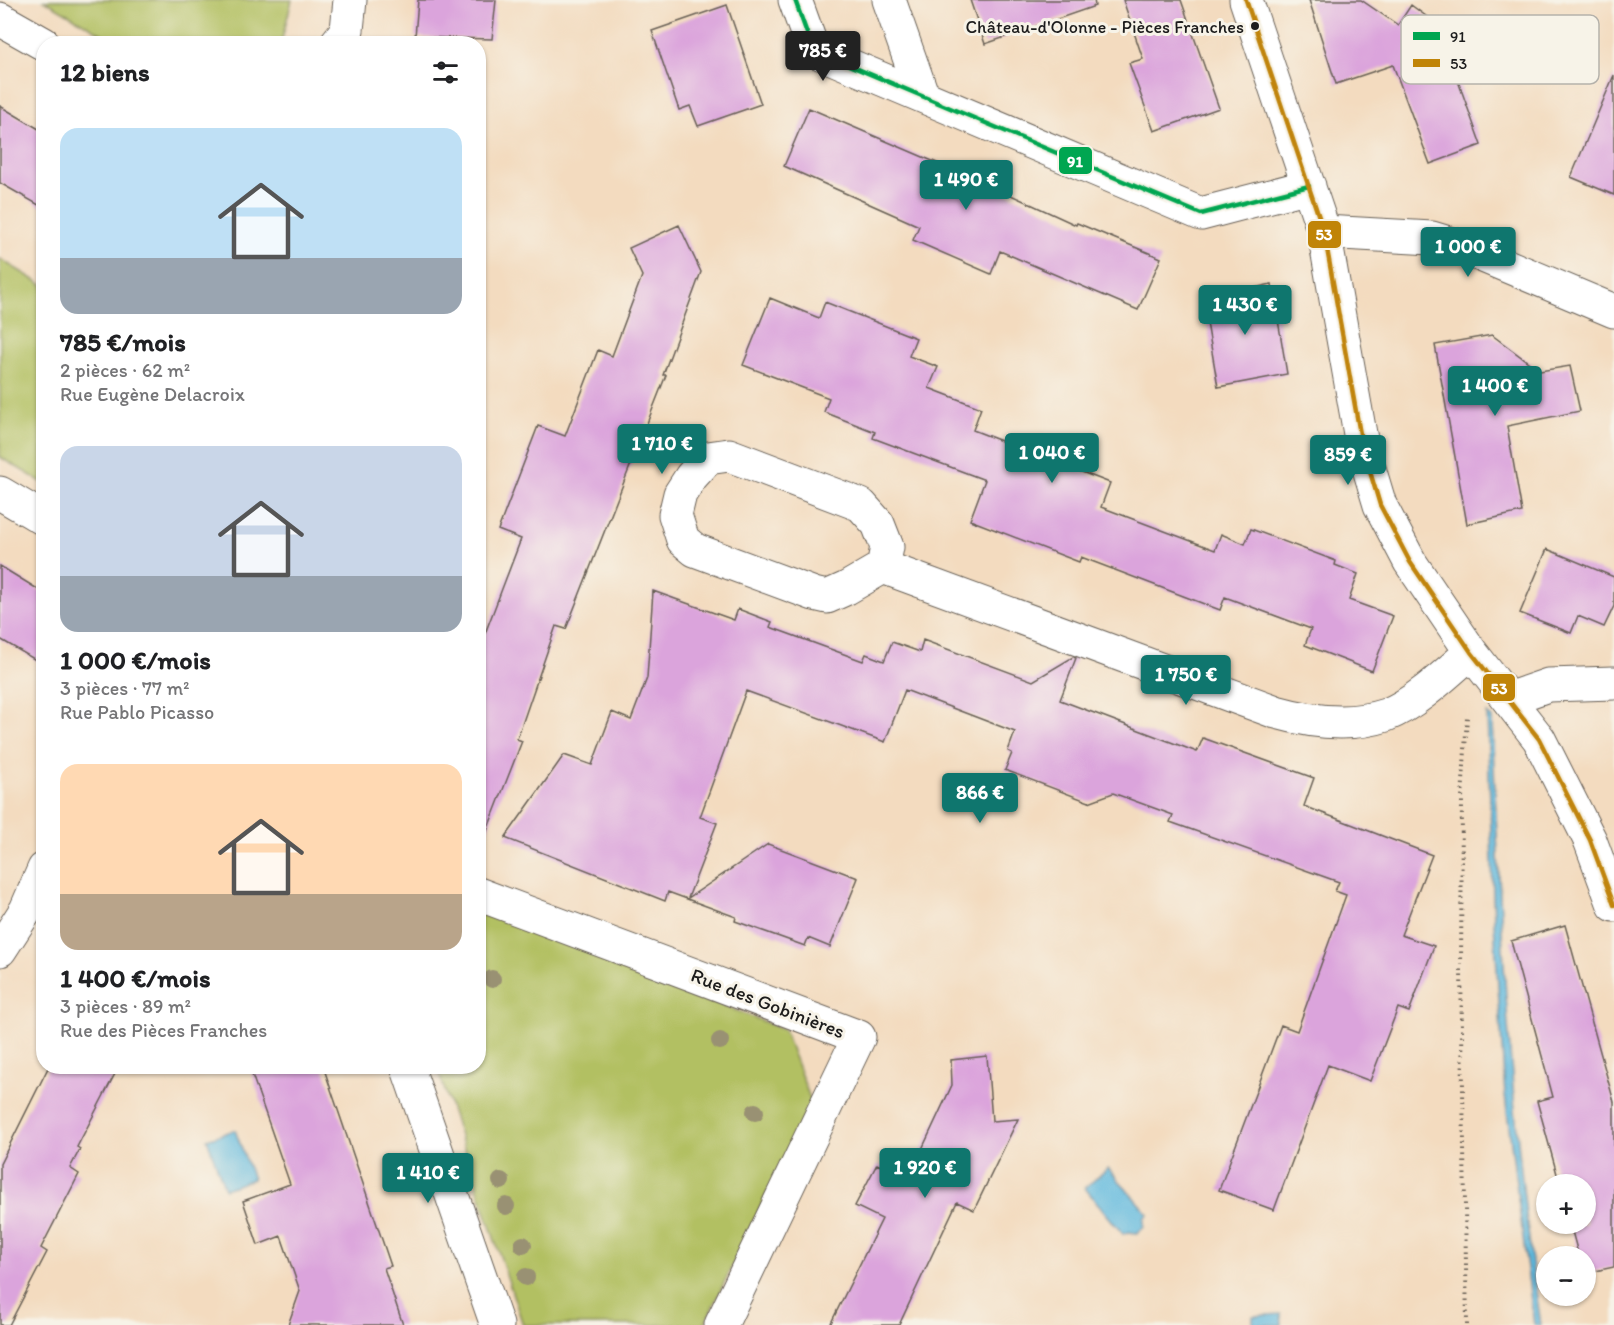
<!DOCTYPE html>
<html lang="fr">
<head>
<meta charset="utf-8">
<style>
  body { margin:0; font-family:Itim,sans-serif; background:#f2f2f2; color:#202124; height:100vh; display:flex; flex-direction:column; font-size:22px; white-space:nowrap }
  * { box-sizing:border-box; margin:0 }
  p { font-size:20px; color:#757577 }
  .icon { flex:none; width:33px; height:33px; fill:none; stroke:currentColor; stroke-width:2; stroke-linecap:round; stroke-linejoin:round }
  .map { position:relative; flex:1; overflow:hidden }
  .details { position:absolute; left:36px; top:36px; width:450px; height:1038px; display:flex; flex-direction:column; background:#fff; border-radius:24px; box-shadow:0 2px 4px #0004 }
  .details>* { flex:none }
  .fabs { position:absolute; left:1536px; top:1174px; display:grid; gap:12px }
  .fabs a { display:grid; place-items:center; width:60px; height:60px; border-radius:50%; background:#fff; box-shadow:0 2px 4px #0004; font-size:30px }
  .price { position:absolute; translate:-50% -51px; padding:0 14px; border-radius:6px; background:#0f766e; color:#fff; font-size:20px; line-height:39px; filter:drop-shadow(0 2px 3px #0008) }
  .price::after { content:''; position:absolute; left:50%; top:36px; width:18px; height:14px; margin-left:-9px; background:inherit; clip-path:polygon(0 0,100% 0,50% 100%) }
  .price.on { background:#222; color:#fff }
  ul { padding:0; list-style:none }
  li { display:grid; align-content:center; gap:12px; height:318px; padding:0 24px }
  li span { display:grid; place-items:center; height:186px; border-radius:18px; color:#555 }
  li>.icon { margin-inline-start:auto }
  span .icon { width:108px; height:108px; fill:#fffc; stroke-width:1 }
  li b { font-size:26px }
  h2 { display:flex; justify-content:space-between; align-items:center; height:72px; padding:0 24px; font-size:26px }
  .map>svg:first-child { display:block }
  .green { fill:#b2c062; stroke:#676e3f; stroke-width:1.5 }
  .water { fill:#61b9de; stroke:#3e6a7d; stroke-width:1.5 }
  .building { fill:#dba4dc }
  .lines { fill:none; stroke-linecap:round; stroke-linejoin:round }
  .minor-casing { stroke:#675f55; stroke-width:35 }
  .path { stroke:#675f55; stroke-width:4; stroke-dasharray:1.5 4.5; stroke-linecap:butt }
  .minor { stroke:#fff; stroke-width:33 }
  .bus-1-casing { stroke:#f7f3e8; stroke-width:9 }
  .bus-2-casing { stroke:#f7f3e8; stroke-width:9 }
  .bus-1 { stroke:#00a651; stroke-width:4.5 }
  .bus-2 { stroke:#c08407; stroke-width:4.5 }
  .tree { fill:#999173 }
  .bus-dot { fill:#1c1c1c; stroke:#f7f3e8; stroke-width:2 }
  .labels { text-anchor:middle; stroke-width:6; stroke-linejoin:round; paint-order:stroke }
  .bus-label { font-size:18px; fill:#1c1c1c; stroke:#f7f3e8; text-anchor:end }
  .street-label { font-size:20px; fill:#1c1c1c; stroke:#f7f3e8 }
  .key { fill:#f7f3e8; stroke:#b5b2ab; stroke-width:1.5 }
  .key-label { font-size:16px; fill:#1c1c1c }
  .line-badge { stroke:#f7f3e8; stroke-width:2 }
  .badge-label { font-size:16px; text-anchor:middle; font-weight:bold; fill:#fff }
</style>
</head>
<body>
<div class="map">
<svg width="1614" height="1325" viewBox="0 0 1614 1325">
  <rect width="100%" height="100%" fill="#f7f3e8"/>
  <filter id="ink" filterUnits="userSpaceOnUse"><feTurbulence type="fractalNoise" baseFrequency=".0167" numOctaves="2"/><feDisplacementMap in="SourceGraphic" scale="12" xChannelSelector="R" yChannelSelector="G"/><feConvolveMatrix kernelMatrix="1 2 1 2 8 2 1 2 1" color-interpolation-filters="sRGB"/></filter>
  <filter id="wash" filterUnits="userSpaceOnUse"><feTurbulence type="fractalNoise" baseFrequency=".008" numOctaves="4" result="noise"/><feDisplacementMap in="SourceGraphic" scale="24" xChannelSelector="R" yChannelSelector="G"/><feGaussianBlur stdDeviation="1.35" result="paint"/><feColorMatrix in="noise" values="0 0 0 0 0 0 0 0 0 0 0 0 0 0 0 0 0 1.4 0 .05"/><feComposite in="paint" operator="in"/></filter>
  <g filter="url(#wash)">
    <rect width="100%" height="100%" fill="#f3dbbf"/>
    <path class="green" d="M 44,0 L 292,0 L 281,43 L 117,43 Z
      M 0,259 L 43,285 L 43,483 L 0,457 Z
      M 479,906 L 784,1030 L 811,1101 L 704,1325 L 523,1325 L 437,1067 L 478,1066 Z"/>
    <path class="water" d="M 1487,714 L 1492,718 C 1500,921 1510,1124 1541,1325 L 1534,1325 L 1505,1095 L 1494,922 Z
      M 235,1130 L 253,1179 L 225,1189 L 207,1139 Z
      M 1108,1168 L 1148,1214 L 1144,1218 L 1144,1227 L 1137,1233 L 1128,1232 L 1123,1234 L 1085,1188 Z
      M 1281,1314 L 1282,1325 L 1253,1325 L 1253,1316 Z"/>
    <g id="blocks">
      <path class="building" d="M 418,0 L 496,0 L 492,39 L 415,37 Z
        M 970,0 L 1094,0 L 1095,6 L 985,44 Z
        M 1123,0 L 1181,0 L 1219,108 L 1154,131 L 1129,63 L 1143,59 Z
        M 1309,0 L 1361,0 L 1398,25 L 1411,5 L 1438,25 L 1481,145 L 1430,164 L 1393,65 L 1336,84 Z
        M 727,5 L 761,104 L 698,126 L 690,106 L 679,110 L 652,31 Z
        M 1614,75 L 1614,195 L 1571,177 Z
        M 0,106 L 44,132 L 44,208 L 0,183 Z
        M 809,108 L 1000,190 L 1076,225 L 1077,223 L 1161,258 L 1138,310 L 1000,251 L 991,274 L 913,240 L 919,226 L 784,166 Z
        M 679,225 L 701,272 L 663,375 L 666,375 L 566,629 L 556,626 L 517,739 L 522,741 L 481,846 L 478,846 L 478,652 L 521,539 L 498,530 L 538,426 L 565,436 L 598,350 L 612,356 L 642,276 L 629,248 Z
        M 1272,284 L 1287,374 L 1218,387 L 1203,299 Z
        M 770,298 L 819,318 L 825,302 L 916,338 L 909,356 L 938,367 L 929,388 L 981,408 L 973,430 L 1110,483 L 1101,507 L 1215,550 L 1221,534 L 1245,544 L 1251,529 L 1336,561 L 1335,565 L 1358,574 L 1349,600 L 1393,616 L 1372,671 L 1305,645 L 1311,629 L 1225,597 L 1220,610 L 1081,557 L 1079,562 L 970,520 L 985,480 L 873,438 L 875,432 L 824,412 L 829,398 L 743,365 Z
        M 1492,335 L 1540,371 L 1570,366 L 1580,411 L 1507,426 L 1522,512 L 1467,524 L 1435,345 Z
        M 1547,549 L 1614,577 L 1614,606 L 1604,627 L 1578,616 L 1571,633 L 1520,613 Z
        M 0,566 L 44,593 L 44,665 L 0,639 Z
        M 653,591 L 734,620 L 738,609 L 772,622 L 770,627 L 863,661 L 866,654 L 884,661 L 892,642 L 920,652 L 923,640 L 1033,681 L 1073,657 L 1076,658 L 1060,700 L 1197,752 L 1203,738 L 1314,778 L 1304,806 L 1432,855 L 1401,935 L 1434,946 L 1409,1012 L 1398,1008 L 1370,1081 L 1328,1065 L 1274,1210 L 1219,1190 L 1281,1025 L 1297,1031 L 1346,895 L 1335,891 L 1339,882 L 1170,822 L 1173,815 L 1113,793 L 1089,802 L 1005,770 L 1012,753 L 1008,751 L 1015,732 L 905,690 L 885,742 L 746,691 L 700,817 L 717,823 L 688,898 L 768,844 L 858,878 L 830,947 L 808,938 L 805,946 L 735,921 L 736,917 L 668,892 L 665,901 L 505,838 L 564,755 L 592,765 L 612,712 L 631,720 L 647,678 Z
        M 1565,925 L 1614,1102 L 1614,1267 L 1586,1273 L 1586,1257 L 1579,1257 L 1570,1224 L 1586,1224 L 1586,1185 L 1560,1185 L 1537,1101 L 1553,1097 L 1511,941 Z
        M 987,1056 L 992,1121 L 1018,1119 L 974,1210 L 957,1202 L 899,1325 L 830,1325 L 882,1219 L 855,1206 L 877,1164 L 908,1179 L 952,1085 L 951,1060 Z
        M 49,1066 L 119,1066 L 77,1147 L 80,1149 L 70,1168 L 79,1174 L 41,1248 L 47,1252 L 9,1325 L 0,1325 L 0,1164 Z
        M 249,1066 L 323,1066 L 391,1266 L 384,1268 L 403,1325 L 288,1325 L 300,1291 L 281,1236 L 258,1245 L 243,1201 L 290,1184 Z"/>
    </g>
  </g>
  <g filter="url(#ink)">
    <use href="#blocks" fill-opacity="0" stroke="#675f55" stroke-width="1.5"/>
    <g class="lines">
      <g class="minor-casing">
        <path id="minor" d="M 795,0 L 813,50 L 1201,214 L 1309,186
          M 889,0 L 922,94
          M 1246,0 L 1324,232 L 1362,445 L 1380,505 L 1410,562 L 1471,652 L 1539,739 L 1590,840 L 1614,905
          M 0,19 L 44,44
          M 336,44 L 347,30 L 350,0
          M 1324,232 L 1432,238 L 1462,247 L 1614,311
          M 729,455 L 861,505 L 878,524 L 887,547 L 883,567 L 847,588 L 827,597 L 814,594 L 695,550 L 683,540 L 675,515 L 680,494 L 691,477 L 708,458 Z
          M 0,493 L 44,519
          M 883,567 L 1276,712 C 1311,722 1350,727 1386,715 C 1415,704 1448,672 1471,652
          M 1508,699 L 1548,685 L 1614,683
          M 478,894 L 859,1037 L 721,1325
          M 0,950 L 26,910 L 44,869
          M 407,1066 L 497,1325"/>
      </g>
      <path class="path" d="M 1467,1325 L 1461,970 L 1462,798 L 1467,717"/>
      <use href="#minor" class="minor"/>
      <g class="bus-1-casing">
        <path id="bus-1" d="M 795,0 L 813,50 L 1201,214 L 1309,186"/>
      </g>
      <g class="bus-2-casing">
        <path id="bus-2" d="M 1246,0 L 1324,232 L 1362,445 L 1380,505 L 1410,562 L 1471,652 L 1539,739 L 1590,840 L 1614,905"/>
      </g>
      <use href="#bus-1" class="bus-1"/>
      <use href="#bus-2" class="bus-2"/>
    </g>
    <g class="tree">
      <circle cx="492" cy="979" r="9"/>
      <circle cx="720" cy="1041" r="9"/>
      <circle cx="755" cy="1112" r="9"/>
      <circle cx="501" cy="1181" r="9"/>
      <circle cx="506" cy="1206" r="9"/>
      <circle cx="523" cy="1245" r="9"/>
      <circle cx="526" cy="1277" r="9"/>
    </g>
  </g>
  <circle class="bus-dot" cx="1255" cy="26" r="5"/>
  <g class="labels">
    <g class="bus-label">
      <text x="1244" y="33">Château-d'Olonne - Pièces Franches</text>
    </g>
    <g class="street-label">
      <text transform="translate(768 1003) rotate(21)" y="7">Rue des Gobinières</text>
    </g>
  </g>
  <rect x="1401" y="15" width="198" height="69" rx="9" class="key"/>
  <rect x="1413" y="32" width="27" height="8" fill="#00a651"/>
  <rect x="1413" y="59" width="27" height="8" fill="#c08407"/>
  <g class="key-label">
    <text x="1450" y="42">91</text>
    <text x="1450" y="69">53</text>
  </g>
  <g class="line-badge">
    <rect x="1058" y="146" width="35" height="29" rx="6" fill="#00a651"/>
    <rect x="1307" y="220" width="35" height="29" rx="6" fill="#c08407"/>
    <rect x="1482" y="673" width="34" height="29" rx="6" fill="#c08407"/>
  </g>
  <g class="badge-label">
    <text x="1075" y="167">91</text>
    <text x="1324" y="240">53</text>
    <text x="1499" y="694">53</text>
  </g>
</svg>
<div class="fabs">
<a>+</a>
<a>−</a>
</div>
<b class="price on" style="left:823px;top:82px">785 €</b>
<b class="price" style="left:966px;top:211px">1 490 €</b>
<b class="price" style="left:1468px;top:278px">1 000 €</b>
<b class="price" style="left:1245px;top:336px">1 430 €</b>
<b class="price" style="left:1495px;top:417px">1 400 €</b>
<b class="price" style="left:662px;top:475px">1 710 €</b>
<b class="price" style="left:1052px;top:484px">1 040 €</b>
<b class="price" style="left:1348px;top:486px">859 €</b>
<b class="price" style="left:1186px;top:706px">1 750 €</b>
<b class="price" style="left:980px;top:824px">866 €</b>
<b class="price" style="left:925px;top:1199px">1 920 €</b>
<b class="price" style="left:428px;top:1204px">1 410 €</b>
<section class="details">
<h2>12 biens<svg class="icon" aria-label="filters" viewBox="0 0 24 24"><path d="M4 7h16M4 17h16"/><circle cx="9" cy="7" r="2"/><circle cx="15" cy="17" r="2"/></svg></h2>
<ul>
<li><span style="background:linear-gradient(#bfe0f5 70%,#9aa5b1 0)"><svg class="icon" aria-label="home" viewBox="0 0 24 24"><path d="M3 11l9-7 9 7M6 9v11h12V9"/></svg></span><div><b>785 €/mois</b><p>2 pièces · 62 m²</p><p>Rue Eugène Delacroix</p></div></li>
<li><span style="background:linear-gradient(#c9d6e8 70%,#9aa5b1 0)"><svg class="icon" aria-label="home" viewBox="0 0 24 24"><path d="M3 11l9-7 9 7M6 9v11h12V9"/></svg></span><div><b>1 000 €/mois</b><p>3 pièces · 77 m²</p><p>Rue Pablo Picasso</p></div></li>
<li><span style="background:linear-gradient(#ffd9b3 70%,#b9a48a 0)"><svg class="icon" aria-label="home" viewBox="0 0 24 24"><path d="M3 11l9-7 9 7M6 9v11h12V9"/></svg></span><div><b>1 400 €/mois</b><p>3 pièces · 89 m²</p><p>Rue des Pièces Franches</p></div></li>
</ul>
</section>
</div>
</body>
</html>
